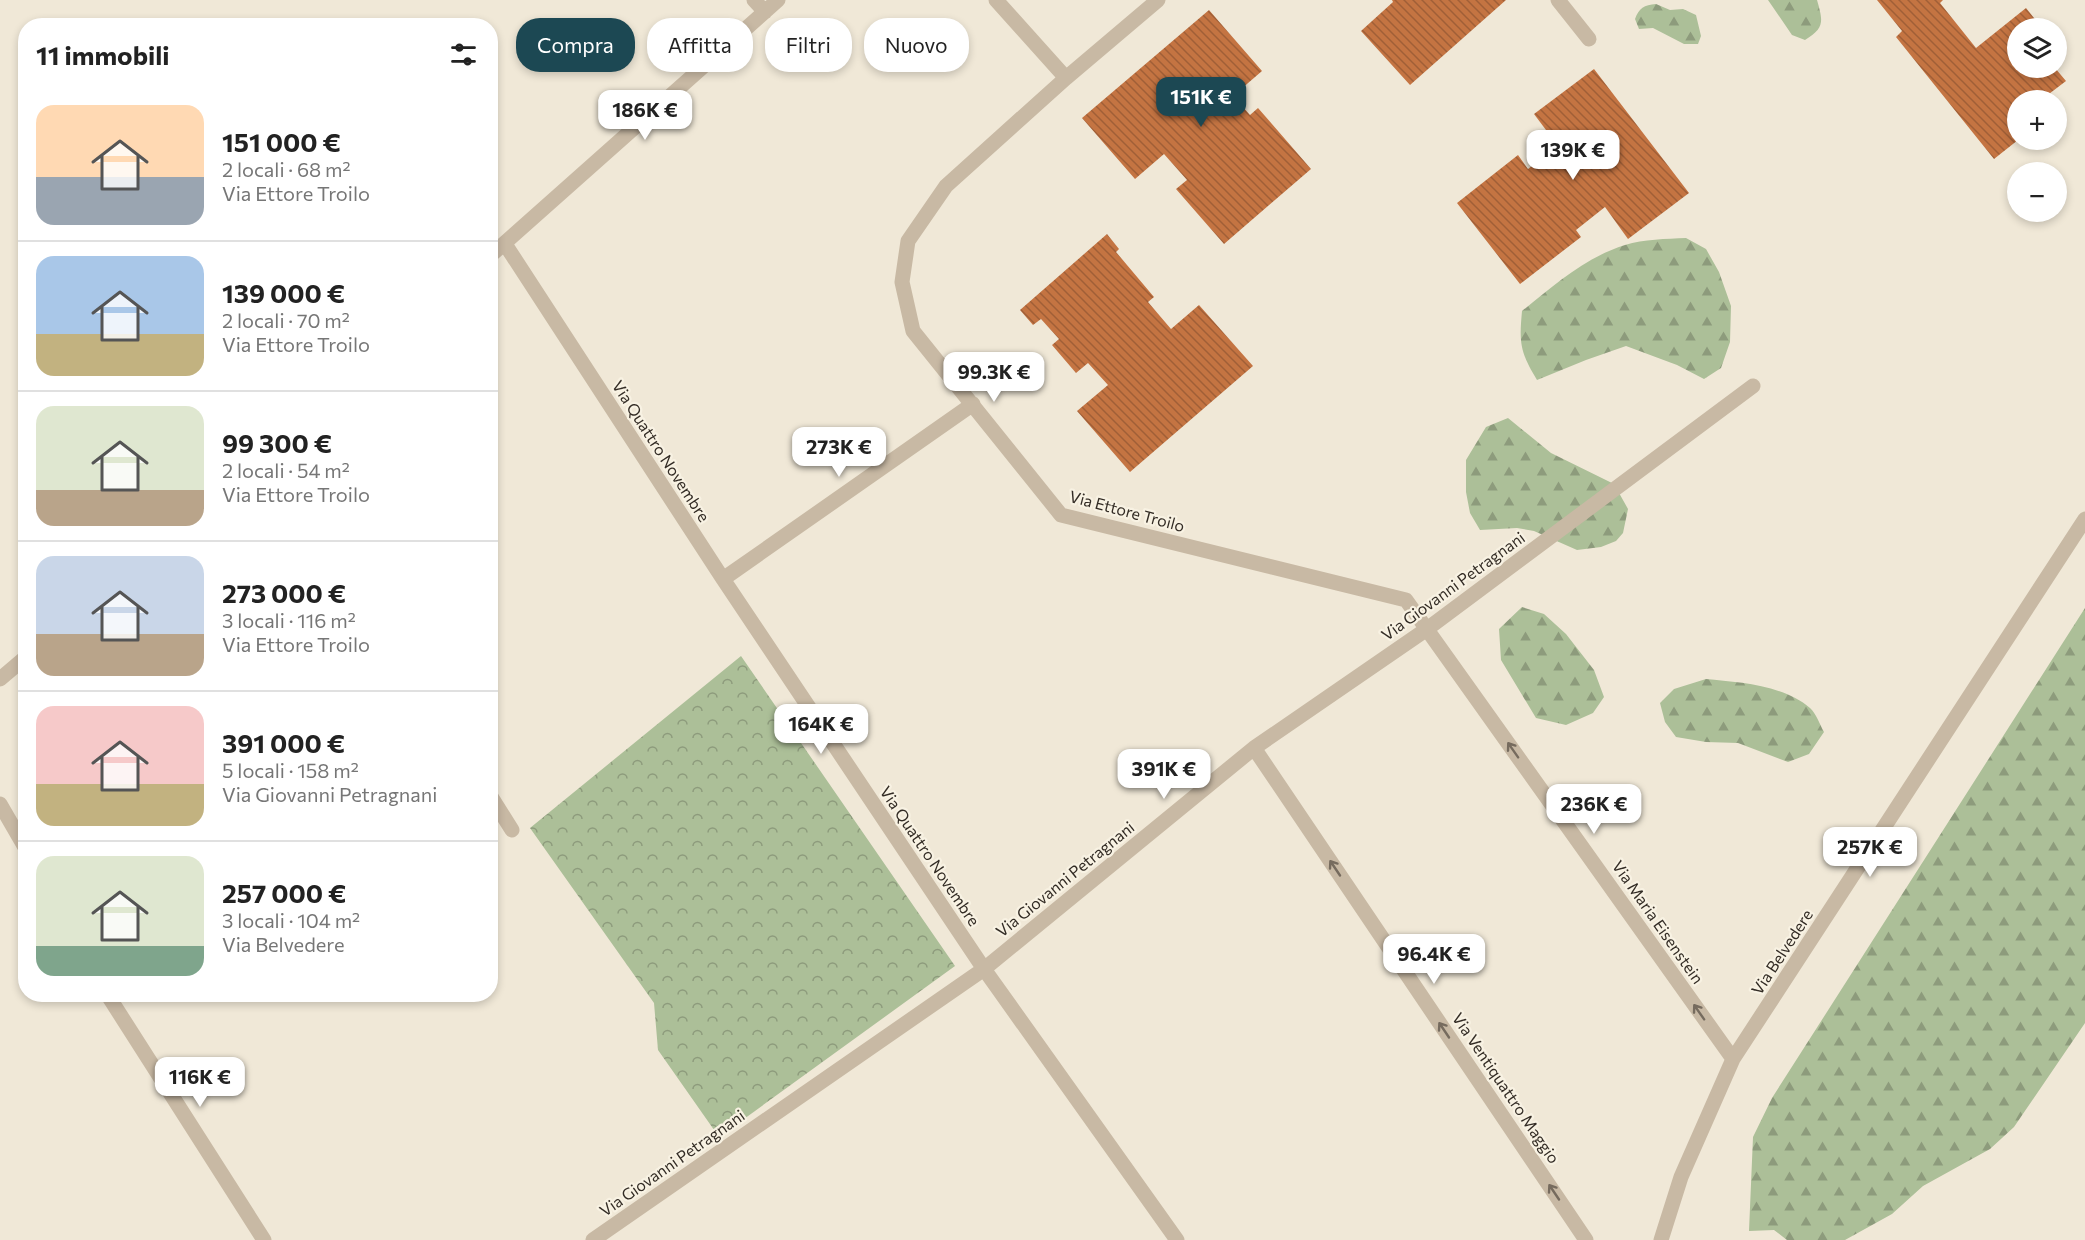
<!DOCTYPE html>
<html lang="it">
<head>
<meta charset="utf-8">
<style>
  body { margin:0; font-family:Commissioner,sans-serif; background:#f6f6f6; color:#222; height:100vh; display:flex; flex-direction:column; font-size:22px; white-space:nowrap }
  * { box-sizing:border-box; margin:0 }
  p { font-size:20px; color:#767676 }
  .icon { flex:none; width:33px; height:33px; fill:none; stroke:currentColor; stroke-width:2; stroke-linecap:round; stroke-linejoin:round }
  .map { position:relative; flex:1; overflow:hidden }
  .details { position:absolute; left:18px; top:18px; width:480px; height:984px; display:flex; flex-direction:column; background:#fff; border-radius:24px; box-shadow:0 3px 9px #0003 }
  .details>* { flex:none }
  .top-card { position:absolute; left:516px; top:18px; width:570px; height:54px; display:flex; gap:12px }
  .tools { position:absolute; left:2007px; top:18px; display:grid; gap:12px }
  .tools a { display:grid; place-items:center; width:60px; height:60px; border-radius:50%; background:#fff; box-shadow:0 3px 9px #0003; font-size:30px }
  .price { position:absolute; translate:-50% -51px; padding:0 14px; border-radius:12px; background:#fff; color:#222; font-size:20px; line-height:39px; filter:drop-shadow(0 2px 3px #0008) }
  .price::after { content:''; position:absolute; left:50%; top:36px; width:18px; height:14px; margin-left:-9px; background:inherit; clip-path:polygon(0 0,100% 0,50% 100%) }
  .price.selected { background:#1c4853; color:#fff }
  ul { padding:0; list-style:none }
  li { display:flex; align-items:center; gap:18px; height:150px; padding:0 18px }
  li+li { border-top:2px solid #e0e0e0 }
  li span { display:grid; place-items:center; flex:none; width:168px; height:120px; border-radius:18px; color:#555 }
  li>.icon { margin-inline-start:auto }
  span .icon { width:72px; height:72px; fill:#fffc; stroke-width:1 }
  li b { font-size:26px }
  h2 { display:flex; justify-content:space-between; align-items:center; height:72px; padding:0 18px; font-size:26px }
  .pill { padding:0 21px; border-radius:24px; background:#fff; box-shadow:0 3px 9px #0003; font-size:21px; line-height:54px }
  .pill.selected { background:#1c4853; color:#fff }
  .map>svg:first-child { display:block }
  .forest { fill:url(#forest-firs) }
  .park { fill:url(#park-crowns) }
  .building { fill:url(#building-back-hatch) }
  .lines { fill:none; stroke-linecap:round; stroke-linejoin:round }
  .minor { stroke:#c8b9a4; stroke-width:15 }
  .oneway { stroke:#766b5e }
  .labels { text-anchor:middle; stroke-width:4.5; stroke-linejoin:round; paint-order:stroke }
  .street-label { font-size:16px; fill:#332c25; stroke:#f8f2e3 }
</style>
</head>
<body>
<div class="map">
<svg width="2085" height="1240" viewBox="0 0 2085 1240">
  <defs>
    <pattern id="forest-firs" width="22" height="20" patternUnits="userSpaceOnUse" patternTransform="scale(1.5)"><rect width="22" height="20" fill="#acbf98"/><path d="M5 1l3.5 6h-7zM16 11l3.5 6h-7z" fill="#8d9b7c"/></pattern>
    <pattern id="park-crowns" width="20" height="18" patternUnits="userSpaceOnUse" patternTransform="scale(1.5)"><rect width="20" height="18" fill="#acbf98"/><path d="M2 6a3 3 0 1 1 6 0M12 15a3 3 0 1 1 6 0" fill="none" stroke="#8d9b7c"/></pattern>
    <pattern id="building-back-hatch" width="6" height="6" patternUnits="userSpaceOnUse" patternTransform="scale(1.5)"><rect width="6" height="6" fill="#c47442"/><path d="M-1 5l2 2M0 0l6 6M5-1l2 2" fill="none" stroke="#a05f37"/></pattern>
  </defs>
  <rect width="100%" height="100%" fill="#f0e8d7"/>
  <path class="forest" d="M 1768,0 L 1817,0 C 1823,21 1825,28 1805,40 L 1792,35 Z
    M 1656,4 L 1670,10 L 1683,9 L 1696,15 L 1701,36 L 1698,44 L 1684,44 L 1653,28 L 1639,29 L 1635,19 C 1639,8 1644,5 1656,4 Z
    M 1686,238 L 1706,249 L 1719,272 L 1731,306 L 1730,342 L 1721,368 L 1704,379 L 1677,365 L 1626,346 L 1586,360 L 1537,380 C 1520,352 1519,343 1522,311 C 1553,286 1586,257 1625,245 C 1644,239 1666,239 1686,238 Z
    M 1508,418 L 1551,453 L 1614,484 L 1628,509 L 1623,533 L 1616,541 L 1601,547 L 1577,550 L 1534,531 L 1517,528 L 1480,530 L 1470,513 L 1466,492 L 1466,460 L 1486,427 Z
    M 1522,607 L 1544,614 L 1566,634 L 1594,670 L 1604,697 L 1593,713 L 1566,725 L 1536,718 L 1501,660 L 1499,629 Z
    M 2085,608 L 2085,1023 L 2014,1127 L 1990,1149 L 1923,1186 L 1892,1214 L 1845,1240 L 1787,1240 L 1774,1230 L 1749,1231 L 1753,1137 L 1772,1098 Z
    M 1706,679 C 1738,682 1784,685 1810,708 C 1816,713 1820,725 1824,732 L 1809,754 L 1788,762 L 1738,743 L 1706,742 L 1676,737 L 1665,722 L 1660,703 L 1674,689 Z"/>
  <path class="park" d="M 741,656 L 955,966 L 719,1137 L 658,1050 L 654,1003 L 530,828 Z"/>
  <path class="building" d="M 1392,0 L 1506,0 L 1410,85 L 1361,31 L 1393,2 Z
    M 1877,0 L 1943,0 L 1940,3 L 1976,48 L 2026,8 L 2042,28 L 2018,28 L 2018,68 L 2055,68 L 2066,81 L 2041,100 L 2018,100 L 2018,140 L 1994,159 L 1896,37 L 1902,31 Z
    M 1209,10 L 1262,71 L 1233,96 L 1250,115 L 1258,108 L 1311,169 L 1224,244 L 1176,189 L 1187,180 L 1164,154 L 1135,179 L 1082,118 Z
    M 1594,69 L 1689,193 L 1628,239 L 1605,207 L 1576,230 L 1581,237 L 1520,284 L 1457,203 L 1518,155 L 1528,169 L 1558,146 L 1534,114 Z
    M 1107,234 L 1119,249 L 1116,252 L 1154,297 L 1148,302 L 1171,329 L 1199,305 L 1253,366 L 1130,472 L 1077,411 L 1108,385 L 1088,363 L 1076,373 L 1052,345 L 1059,339 L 1041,319 L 1033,325 L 1020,310 Z"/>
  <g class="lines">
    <path class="minor" d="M 754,0 L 765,12
      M 996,0 L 1066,78
      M 1158,0 L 1066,78 L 946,186 L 908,241 L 902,282 L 913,331 L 1061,515 L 1406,600 L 1733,1059
      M 1558,0 L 1589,39
      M 505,244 L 723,579 L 984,969 L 1177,1240
      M 490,256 L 778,0
      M 723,579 L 973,404
      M 0,679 L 26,657
      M 1254,748 L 1586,1240
      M 490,795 L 512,830
      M 0,804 L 26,849
      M 107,994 L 264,1240
      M 593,1240 L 984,969 L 1254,748 L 1427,629 L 1753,386
      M 1661,1240 L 1681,1177 L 1733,1059 L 2085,519"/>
  </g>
  <defs><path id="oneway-shaft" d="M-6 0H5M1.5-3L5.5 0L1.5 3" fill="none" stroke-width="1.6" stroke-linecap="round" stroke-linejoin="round" transform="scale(1.5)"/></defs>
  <g class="oneway">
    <use href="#oneway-shaft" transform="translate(1513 750) rotate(-125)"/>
    <use href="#oneway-shaft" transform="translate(1335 868) rotate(-124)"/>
    <use href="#oneway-shaft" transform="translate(1699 1012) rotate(-125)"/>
    <use href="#oneway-shaft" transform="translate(1444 1030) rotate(-124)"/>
    <use href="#oneway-shaft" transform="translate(1554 1192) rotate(-124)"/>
  </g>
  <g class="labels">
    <g class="street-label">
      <text transform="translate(661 451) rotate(57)" y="6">Via Quattro Novembre</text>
      <text transform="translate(1127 511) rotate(15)" y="6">Via Ettore Troilo</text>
      <text transform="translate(1453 586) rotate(-36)" y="6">Via Giovanni Petragnani</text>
      <text transform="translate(930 856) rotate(56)" y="6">Via Quattro Novembre</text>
      <text transform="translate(1065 879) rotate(-39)" y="6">Via Giovanni Petragnani</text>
      <text transform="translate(1658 922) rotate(55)" y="6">Via Maria Eisenstein</text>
      <text transform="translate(1782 952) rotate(-57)" y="6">Via Belvedere</text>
      <text transform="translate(1506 1088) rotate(56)" y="6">Via Ventiquattro Maggio</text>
      <text transform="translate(672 1163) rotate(-35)" y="6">Via Giovanni Petragnani</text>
    </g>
  </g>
</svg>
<div class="tools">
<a><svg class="icon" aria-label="layers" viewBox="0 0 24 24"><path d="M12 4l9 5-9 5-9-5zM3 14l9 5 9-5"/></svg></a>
<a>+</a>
<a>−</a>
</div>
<b class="price selected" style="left:1201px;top:128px">151K €</b>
<b class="price" style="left:645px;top:141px">186K €</b>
<b class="price" style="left:1573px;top:181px">139K €</b>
<b class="price" style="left:994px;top:403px">99.3K €</b>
<b class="price" style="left:839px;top:478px">273K €</b>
<b class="price" style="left:821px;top:755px">164K €</b>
<b class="price" style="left:1164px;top:800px">391K €</b>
<b class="price" style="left:1594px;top:835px">236K €</b>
<b class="price" style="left:1870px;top:878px">257K €</b>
<b class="price" style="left:1434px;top:985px">96.4K €</b>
<b class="price" style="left:200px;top:1108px">116K €</b>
<div class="top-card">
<a class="pill selected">Compra</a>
<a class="pill">Affitta</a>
<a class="pill">Filtri</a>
<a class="pill">Nuovo</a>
</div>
<section class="details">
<h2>11 immobili<svg class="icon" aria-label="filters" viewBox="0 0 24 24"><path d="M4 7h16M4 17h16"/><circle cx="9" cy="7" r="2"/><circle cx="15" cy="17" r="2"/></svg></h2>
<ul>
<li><span style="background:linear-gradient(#ffd9b3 60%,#9aa5b1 0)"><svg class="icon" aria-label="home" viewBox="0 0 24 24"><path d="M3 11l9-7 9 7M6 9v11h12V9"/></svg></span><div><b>151 000 €</b><p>2 locali · 68 m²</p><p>Via Ettore Troilo</p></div></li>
<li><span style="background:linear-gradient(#a9c7e8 65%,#c2b280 0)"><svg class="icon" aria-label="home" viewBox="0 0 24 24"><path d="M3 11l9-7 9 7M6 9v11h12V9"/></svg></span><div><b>139 000 €</b><p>2 locali · 70 m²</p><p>Via Ettore Troilo</p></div></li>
<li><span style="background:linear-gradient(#dfe7d0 70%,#b9a48a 0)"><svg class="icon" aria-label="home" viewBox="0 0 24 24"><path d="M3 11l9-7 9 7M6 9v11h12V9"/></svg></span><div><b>99 300 €</b><p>2 locali · 54 m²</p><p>Via Ettore Troilo</p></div></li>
<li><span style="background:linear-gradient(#c9d6e8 65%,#b9a48a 0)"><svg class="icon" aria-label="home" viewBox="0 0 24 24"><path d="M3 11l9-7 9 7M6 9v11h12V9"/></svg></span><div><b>273 000 €</b><p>3 locali · 116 m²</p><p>Via Ettore Troilo</p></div></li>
<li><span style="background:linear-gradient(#f6c9c9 65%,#c2b280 0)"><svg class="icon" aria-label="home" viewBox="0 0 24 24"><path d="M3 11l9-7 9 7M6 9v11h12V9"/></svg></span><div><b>391 000 €</b><p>5 locali · 158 m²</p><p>Via Giovanni Petragnani</p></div></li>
<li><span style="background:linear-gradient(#dfe7d0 75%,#7fa58c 0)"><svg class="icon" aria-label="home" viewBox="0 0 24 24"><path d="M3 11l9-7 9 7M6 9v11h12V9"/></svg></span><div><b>257 000 €</b><p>3 locali · 104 m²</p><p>Via Belvedere</p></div></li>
</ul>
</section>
</div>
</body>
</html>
